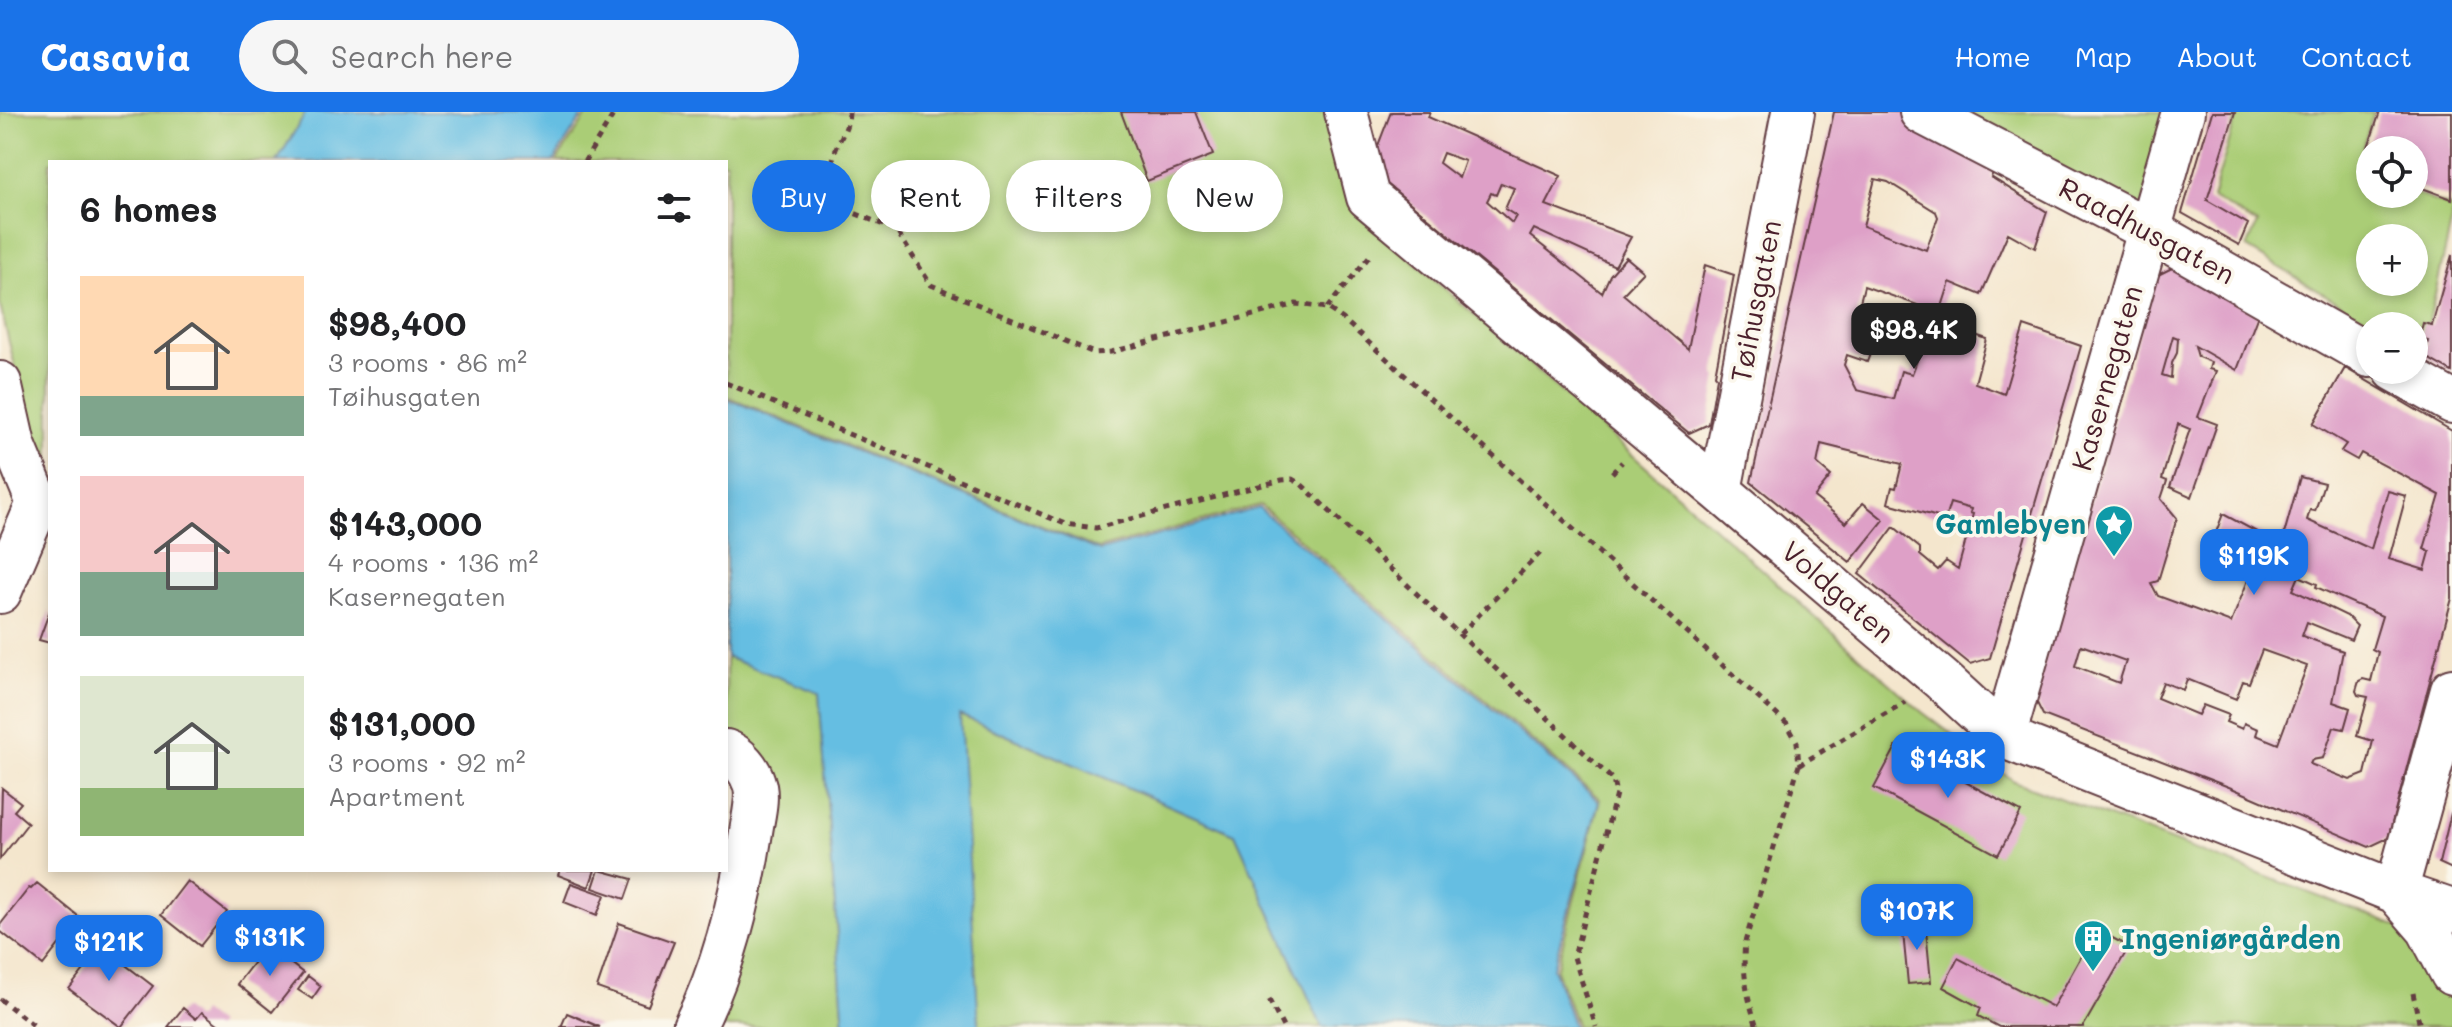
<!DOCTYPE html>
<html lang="en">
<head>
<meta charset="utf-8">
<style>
  body { margin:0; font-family:Mali,sans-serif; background:#f6f6f6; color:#202124; height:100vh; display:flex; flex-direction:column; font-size:30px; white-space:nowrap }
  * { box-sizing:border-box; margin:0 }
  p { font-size:26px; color:#757577 }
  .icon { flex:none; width:44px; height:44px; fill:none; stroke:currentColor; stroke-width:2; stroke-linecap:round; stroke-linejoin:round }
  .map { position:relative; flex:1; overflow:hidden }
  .details { position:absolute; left:48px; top:48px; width:680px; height:712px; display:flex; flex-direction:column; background:#fff; border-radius:0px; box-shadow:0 4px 12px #0003 }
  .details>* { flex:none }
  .hud { position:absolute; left:752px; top:48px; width:760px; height:72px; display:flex; gap:16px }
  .fabs { position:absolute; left:2356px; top:24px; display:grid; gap:16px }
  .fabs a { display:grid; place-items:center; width:72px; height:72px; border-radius:50%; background:#fff; box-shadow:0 4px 12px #0003; font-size:40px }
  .price { position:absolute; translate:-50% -68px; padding:0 18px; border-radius:16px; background:#1a73e8; color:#fff; font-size:26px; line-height:52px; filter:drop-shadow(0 2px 4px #0008) }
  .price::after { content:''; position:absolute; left:50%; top:48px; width:24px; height:18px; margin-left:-12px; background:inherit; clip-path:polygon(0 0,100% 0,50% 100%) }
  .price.selected { background:#222; color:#fff }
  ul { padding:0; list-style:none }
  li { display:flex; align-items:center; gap:24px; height:200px; padding:0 32px }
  li span { display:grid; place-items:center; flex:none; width:224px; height:160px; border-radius:0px; color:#555 }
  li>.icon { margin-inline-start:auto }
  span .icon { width:96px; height:96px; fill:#fffc; stroke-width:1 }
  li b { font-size:34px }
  h2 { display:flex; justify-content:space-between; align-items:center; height:96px; padding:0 32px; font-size:34px }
  .pill { padding:0 28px; border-radius:36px; background:#fff; box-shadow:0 4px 12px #0003; font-size:28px; line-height:72px }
  .pill.selected { background:#1a73e8; color:#fff }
  header { display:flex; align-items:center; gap:48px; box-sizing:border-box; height:112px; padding:0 40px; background:#1a73e8; color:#fff }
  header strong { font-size:38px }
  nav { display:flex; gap:44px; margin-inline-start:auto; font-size:28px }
  .search { width:560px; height:72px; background:#f6f6f6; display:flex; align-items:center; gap:20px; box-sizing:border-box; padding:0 28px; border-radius:44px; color:#757577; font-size:30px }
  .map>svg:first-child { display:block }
  .green { fill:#aacd76; stroke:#7a7650; stroke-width:2; fill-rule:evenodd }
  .water { fill:#65bee2; stroke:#586e86; stroke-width:2 }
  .building { fill:#dea0c7; fill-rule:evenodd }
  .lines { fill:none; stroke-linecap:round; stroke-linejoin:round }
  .street-casing { stroke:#643d43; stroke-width:46 }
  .path { stroke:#643d43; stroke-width:5; stroke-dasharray:6 6; stroke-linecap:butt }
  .street { stroke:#fff; stroke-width:42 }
  .labels { text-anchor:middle; stroke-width:7; stroke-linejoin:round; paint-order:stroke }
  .street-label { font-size:28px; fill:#4a1f2b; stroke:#fbf7ec }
  .culture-label { font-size:28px; font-weight:bold; fill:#0d838f; stroke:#fbf7ec; text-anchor:end }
</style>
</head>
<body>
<header>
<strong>Casavia</strong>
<div class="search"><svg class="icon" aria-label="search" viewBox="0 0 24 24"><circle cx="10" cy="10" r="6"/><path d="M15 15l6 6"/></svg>Search here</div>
<nav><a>Home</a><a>Map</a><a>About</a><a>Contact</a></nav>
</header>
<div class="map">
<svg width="2452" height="915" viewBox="0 0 2452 915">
  <rect width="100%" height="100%" fill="#fbf7ec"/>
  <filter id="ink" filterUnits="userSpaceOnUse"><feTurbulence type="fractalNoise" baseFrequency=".0125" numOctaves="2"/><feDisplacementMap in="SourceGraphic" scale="16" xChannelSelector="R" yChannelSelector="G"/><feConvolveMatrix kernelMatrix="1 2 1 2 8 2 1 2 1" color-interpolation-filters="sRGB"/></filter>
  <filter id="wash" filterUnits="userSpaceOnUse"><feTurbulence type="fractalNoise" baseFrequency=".006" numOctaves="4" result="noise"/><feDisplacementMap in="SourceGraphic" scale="32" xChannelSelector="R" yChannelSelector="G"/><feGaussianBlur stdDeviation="1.8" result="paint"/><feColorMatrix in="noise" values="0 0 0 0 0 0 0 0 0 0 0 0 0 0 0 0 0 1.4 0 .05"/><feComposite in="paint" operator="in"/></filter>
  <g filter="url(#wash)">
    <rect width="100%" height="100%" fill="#f4e6cd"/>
    <path class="green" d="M 0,0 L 306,0 L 277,50 L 50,50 L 50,375 L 30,315 L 0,194 Z
      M 589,0 L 1336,0 L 1363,104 L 1922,600 L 2014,669 L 2415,821 L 2452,880 L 2452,915 L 1577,915 L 1556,858 L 1600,687 L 1260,393 L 1098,437 L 726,284 L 726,50 L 556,50 Z
      M 1936,0 L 2170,0 L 2140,102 Z
      M 2238,0 L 2374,0 L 2356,57 L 2370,63 L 2370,82 L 2414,81 L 2452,96 L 2452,108 L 2422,240 L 2414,236 L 2414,214 L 2377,214 L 2247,136 L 2257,112 L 2212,86 ZM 2370,126 L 2414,126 L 2414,170 L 2370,170 Z
      M 726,545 L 819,580 L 844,915 L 708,915 L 763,718 L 726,620 Z
      M 959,603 L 1235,722 L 1322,915 L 979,915 Z"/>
    <path class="water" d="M 306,0 L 585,0 L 553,50 L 277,50 Z
      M 726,286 L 1100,439 L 1259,396 L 1599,689 L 1553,856 L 1574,915 L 1322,915 L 1235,722 L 960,603 L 979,915 L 844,915 L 819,581 L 726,545 Z"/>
    <g id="blocks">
      <path class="building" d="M 1121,0 L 1196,0 L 1213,43 L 1147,69 Z
        M 1391,0 L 1430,0 L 1428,5 L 1561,64 L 1546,93 L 1631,125 L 1615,154 L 1534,117 L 1530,124 L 1602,181 L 1610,163 L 1626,145 L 1644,160 L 1623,182 L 1688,237 L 1705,153 L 1734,163 L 1715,263 L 1717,265 L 1709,312 L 1689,321 L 1369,57 ZM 1443,41 L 1465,49 L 1459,66 L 1439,51 ZM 1501,71 L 1514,76 L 1505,97 L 1516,104 L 1512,111 L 1487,89 L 1491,81 L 1496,83 Z
        M 1834,0 L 1910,0 L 1997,52 L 1991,65 L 2047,100 L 2035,136 L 2008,121 L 1981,183 L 1950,170 L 1940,201 L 1864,174 L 1857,202 L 1881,212 L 1867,250 L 1847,243 L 1844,253 L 1857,278 L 1893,287 L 1901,259 L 1912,262 L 1932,209 L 1987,227 L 1975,271 L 2004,282 L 2024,214 L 2081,234 L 1990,546 L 1970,552 L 1859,462 L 1894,415 L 1920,436 L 1920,443 L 1938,458 L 1946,449 L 1958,457 L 1973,402 L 1970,401 L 1971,397 L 1950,391 L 1945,407 L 1888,391 L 1892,375 L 1896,376 L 1902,352 L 1821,332 L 1817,352 L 1831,364 L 1814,385 L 1846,411 L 1863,391 L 1884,408 L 1850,450 L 1751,370 ZM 1875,67 L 1888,70 L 1936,100 L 1938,105 L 1926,138 L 1863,114 Z
        M 2212,0 L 2235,0 L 2207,88 L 2248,112 L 2239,133 L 2182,101 Z
        M 2380,0 L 2452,0 L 2452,87 L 2414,73 L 2414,38 L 2370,38 L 2370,56 L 2362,53 Z
        M 2452,143 L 2452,260 L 2424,244 L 2428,229 L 2419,227 L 2423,211 L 2432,213 Z
        M 2174,155 L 2258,203 L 2237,258 L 2195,234 L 2198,245 L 2211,250 L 2209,257 L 2216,259 L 2198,305 L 2217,312 L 2192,385 L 2170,375 L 2190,317 L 2178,312 L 2162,367 L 2167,369 L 2161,387 L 2177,406 L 2158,469 L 2151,471 L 2158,484 L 2231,511 L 2254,453 L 2212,431 L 2223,402 L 2281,433 L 2300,365 L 2324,371 L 2315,399 L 2310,398 L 2307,408 L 2371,437 L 2388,379 L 2406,384 L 2389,447 L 2425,458 L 2430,440 L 2424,437 L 2440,383 L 2361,341 L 2357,348 L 2341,339 L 2346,332 L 2313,312 L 2345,256 L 2452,319 L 2452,486 L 2388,726 L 2369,735 L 2234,677 L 2043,603 L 2034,585 L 2156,164 ZM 2173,224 L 2178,226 L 2177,241 L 2172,251 L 2171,266 L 2162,263 ZM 2299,464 L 2317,472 L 2316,475 L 2382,504 L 2372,537 L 2378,540 L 2371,569 L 2363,567 L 2359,569 L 2356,579 L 2358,583 L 2368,585 L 2357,624 L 2373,629 L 2365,662 L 2350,668 L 2310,652 L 2312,648 L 2323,646 L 2334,615 L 2344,617 L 2350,596 L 2333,590 L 2343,539 L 2302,524 L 2307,510 L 2351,528 L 2357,514 L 2347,504 L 2293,478 ZM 2081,533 L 2126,549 L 2119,571 L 2075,554 ZM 2262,538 L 2307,554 L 2278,632 L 2256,623 L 2258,617 L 2244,611 L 2242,617 L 2226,610 L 2229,603 L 2203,593 L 2198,603 L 2157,586 L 2163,570 L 2183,578 L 2187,567 L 2236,587 L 2243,569 L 2249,571 Z
        M 50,498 L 50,531 L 39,528 Z
        M 1897,633 L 2021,700 L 1998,743 L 1874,676 Z
        M 2,676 L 21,691 L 14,699 L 28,711 L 0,747 Z
        M 2451,701 L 2452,701 L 2452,757 L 2439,751 Z
        M 560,758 L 595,758 L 589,775 L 558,763 Z
        M 599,758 L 632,767 L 625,787 L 593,776 Z
        M 187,769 L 227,800 L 200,834 L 161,803 Z
        M 37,771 L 78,804 L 73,810 L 75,812 L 43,853 L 0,819 L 0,813 L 29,776 L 31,777 Z
        M 571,771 L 605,783 L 597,803 L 564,790 Z
        M 1925,807 L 1931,870 L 1908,872 L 1902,810 Z
        M 619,811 L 674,830 L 648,894 L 597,876 Z
        M 2096,817 L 2129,835 L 2083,915 L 1999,915 L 1978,904 L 1981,896 L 1943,875 L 1958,846 L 2053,895 Z
        M 92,818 L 106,830 L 102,835 L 153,874 L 121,915 L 69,877 L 94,845 L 80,834 Z
        M 267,833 L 303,861 L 272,900 L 237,872 Z
        M 308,864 L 321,874 L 312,887 L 298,878 Z
        M 183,896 L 196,907 L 202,900 L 218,912 L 215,915 L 168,915 Z
        M 567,901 L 600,915 L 561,915 Z"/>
    </g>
  </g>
  <g filter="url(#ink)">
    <use href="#blocks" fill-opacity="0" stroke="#643d43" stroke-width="2"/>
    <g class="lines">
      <g class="street-casing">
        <path id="street" d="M 1346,0 L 1368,85 L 1720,379 L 1942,568 L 2004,625 L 2396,780 L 2452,799
          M 1921,0 L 2149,118 L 2370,244
          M 2395,258 L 2452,290
          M 0,271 L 14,333 L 38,391 L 0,480
          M 1720,379 L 1793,0
          M 2452,578 L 2396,780 L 2428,817 L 2452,862
          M 2004,625 L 2183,0
          M 694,915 C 725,854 741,786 751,720 C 753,705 759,685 754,671 C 750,658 738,643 726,639"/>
      </g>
      <path class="path" d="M 849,0 C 849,14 841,24 836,37 C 831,52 829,66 828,82 L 842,96 L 896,118 L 931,173 L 1094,241 L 1111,240 L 1296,192 L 1327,196 L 1343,207 L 1787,612 L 1797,630 L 1799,653 L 1745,830 C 1742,861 1747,885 1757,915
        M 584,50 L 615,0
        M 1327,196 L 1372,141
        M 726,271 L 1065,412 L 1096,416 L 1282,368 L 1292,367 L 1301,372 L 1613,668 L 1616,682 L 1574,845 L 1596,915
        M 1612,361 L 1622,350
        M 1460,522 L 1542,439
        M 1799,653 L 1905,590
        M 2413,881 L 2420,915
        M 0,887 L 36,915
        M 1269,888 L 1283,915"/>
      <use href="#street" class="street"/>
    </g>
  </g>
  <defs>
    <g id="sight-pin" transform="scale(2)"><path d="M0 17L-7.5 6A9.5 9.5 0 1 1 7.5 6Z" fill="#0f9aa8" stroke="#fbf7ec"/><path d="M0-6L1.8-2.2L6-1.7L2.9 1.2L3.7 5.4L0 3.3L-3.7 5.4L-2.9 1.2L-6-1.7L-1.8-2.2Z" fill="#fff"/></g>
    <g id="building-pin" transform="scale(2)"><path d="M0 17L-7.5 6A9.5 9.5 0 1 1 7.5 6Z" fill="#0f9aa8" stroke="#fbf7ec"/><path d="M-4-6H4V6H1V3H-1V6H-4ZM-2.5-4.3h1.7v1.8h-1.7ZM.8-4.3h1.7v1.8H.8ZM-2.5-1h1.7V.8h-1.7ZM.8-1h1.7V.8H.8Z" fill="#fff"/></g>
  </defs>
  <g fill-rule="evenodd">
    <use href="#sight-pin" x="2114" y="412"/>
    <use href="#building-pin" x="2093" y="827"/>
  </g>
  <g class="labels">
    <g class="street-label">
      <text transform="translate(2147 119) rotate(28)" y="10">Raadhusgaten</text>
      <text transform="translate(1756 189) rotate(-79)" y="10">Tøihusgaten</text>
      <text transform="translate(2107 266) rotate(-74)" y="10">Kasernegaten</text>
      <text transform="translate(1838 480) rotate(41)" y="10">Voldgaten</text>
    </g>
    <g class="culture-label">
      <text x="2086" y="422">Gamlebyen</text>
      <text x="2121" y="837" text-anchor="start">Ingeniørgården</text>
    </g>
  </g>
</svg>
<div class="fabs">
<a><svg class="icon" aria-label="locate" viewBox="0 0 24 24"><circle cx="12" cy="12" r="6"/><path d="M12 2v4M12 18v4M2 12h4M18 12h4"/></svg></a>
<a>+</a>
<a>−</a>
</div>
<b class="price selected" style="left:1914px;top:259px">$98.4K</b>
<b class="price" style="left:2254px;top:485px">$119K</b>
<b class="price" style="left:1948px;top:688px">$143K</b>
<b class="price" style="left:1917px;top:840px">$107K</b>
<b class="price" style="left:270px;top:866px">$131K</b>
<b class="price" style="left:109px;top:871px">$121K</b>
<div class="hud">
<a class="pill selected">Buy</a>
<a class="pill">Rent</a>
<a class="pill">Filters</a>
<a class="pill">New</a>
</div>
<section class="details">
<h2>6 homes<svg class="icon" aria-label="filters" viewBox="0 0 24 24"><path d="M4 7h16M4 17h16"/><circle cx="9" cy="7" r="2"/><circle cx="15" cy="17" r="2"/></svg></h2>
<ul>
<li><span style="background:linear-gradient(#ffd9b3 75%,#7fa58c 0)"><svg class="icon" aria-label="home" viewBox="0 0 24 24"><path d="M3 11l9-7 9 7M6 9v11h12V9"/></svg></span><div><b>$98,400</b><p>3 rooms · 86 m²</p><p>Tøihusgaten</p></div></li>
<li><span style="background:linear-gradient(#f6c9c9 60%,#7fa58c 0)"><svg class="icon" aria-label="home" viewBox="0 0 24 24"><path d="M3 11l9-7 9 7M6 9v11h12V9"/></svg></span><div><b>$143,000</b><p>4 rooms · 136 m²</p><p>Kasernegaten</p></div></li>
<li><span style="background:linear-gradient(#dfe7d0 70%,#8fb573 0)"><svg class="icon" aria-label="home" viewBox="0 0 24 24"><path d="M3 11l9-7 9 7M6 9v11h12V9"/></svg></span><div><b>$131,000</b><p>3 rooms · 92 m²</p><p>Apartment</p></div></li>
</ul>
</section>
</div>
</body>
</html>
